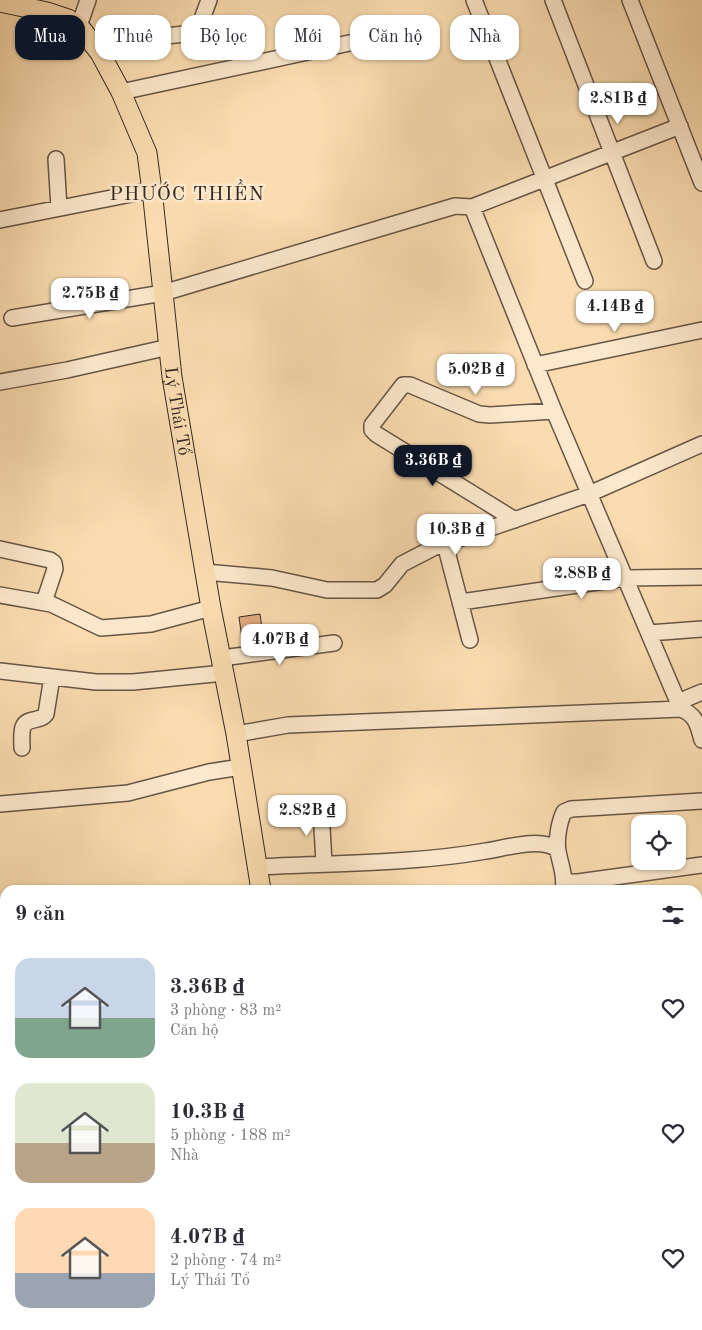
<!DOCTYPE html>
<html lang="vi">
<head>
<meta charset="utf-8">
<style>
  body { margin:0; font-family:"Old Standard TT",serif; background:#f7f7f7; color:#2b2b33; height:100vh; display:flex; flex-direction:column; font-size:19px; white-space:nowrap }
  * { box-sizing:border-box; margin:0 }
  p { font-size:16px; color:#7c7c81 }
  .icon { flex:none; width:28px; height:28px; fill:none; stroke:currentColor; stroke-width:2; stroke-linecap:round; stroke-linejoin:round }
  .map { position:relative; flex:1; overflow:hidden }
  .details { position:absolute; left:0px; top:885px; width:702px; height:445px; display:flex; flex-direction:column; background:#fff; border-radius:15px 15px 0 0; box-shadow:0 1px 4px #0004 }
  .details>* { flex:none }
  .guide { position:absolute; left:15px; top:15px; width:672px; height:45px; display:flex; gap:10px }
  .buttons { position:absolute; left:631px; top:815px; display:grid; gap:10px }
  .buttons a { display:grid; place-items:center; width:55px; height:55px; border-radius:10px; background:#fff; box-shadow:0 1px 4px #0004; font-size:25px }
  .price { position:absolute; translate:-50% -42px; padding:0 11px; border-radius:10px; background:#fff; color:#222; font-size:16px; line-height:32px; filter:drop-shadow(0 1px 2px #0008) }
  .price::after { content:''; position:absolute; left:50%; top:30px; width:15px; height:11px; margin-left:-8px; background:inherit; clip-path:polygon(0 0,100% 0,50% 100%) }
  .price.selected { background:#111827; color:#fff }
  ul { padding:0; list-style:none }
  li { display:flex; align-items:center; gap:15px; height:125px; padding:0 15px }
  li span { display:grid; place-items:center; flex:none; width:140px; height:100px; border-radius:15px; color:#555 }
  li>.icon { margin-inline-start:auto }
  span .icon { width:60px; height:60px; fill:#fffc; stroke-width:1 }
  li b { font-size:21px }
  h2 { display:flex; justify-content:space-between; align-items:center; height:60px; padding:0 15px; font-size:21px }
  .pill { padding:0 18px; border-radius:15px; background:#fff; box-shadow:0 1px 4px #0004; font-size:18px; line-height:45px }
  .pill.selected { background:#111827; color:#fff }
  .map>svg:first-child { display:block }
  .building { fill:#e5ab82; stroke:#352a23 }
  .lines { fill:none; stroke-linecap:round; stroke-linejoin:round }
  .minor-casing { stroke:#665646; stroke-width:18 }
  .major-casing { stroke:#352a23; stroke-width:21 }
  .minor { stroke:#fce8cc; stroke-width:15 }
  .major { stroke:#fadcb0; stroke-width:19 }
  .labels { text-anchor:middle; stroke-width:5; stroke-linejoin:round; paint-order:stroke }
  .street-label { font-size:18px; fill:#352a23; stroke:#fce8cc }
  .quarter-label { font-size:20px; letter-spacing:1px; fill:#352a23; stroke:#fce8cc }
</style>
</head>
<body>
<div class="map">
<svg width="702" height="1330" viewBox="0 0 702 1330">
  <rect width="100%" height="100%" fill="#fadcb0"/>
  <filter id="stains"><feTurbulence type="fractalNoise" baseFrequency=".004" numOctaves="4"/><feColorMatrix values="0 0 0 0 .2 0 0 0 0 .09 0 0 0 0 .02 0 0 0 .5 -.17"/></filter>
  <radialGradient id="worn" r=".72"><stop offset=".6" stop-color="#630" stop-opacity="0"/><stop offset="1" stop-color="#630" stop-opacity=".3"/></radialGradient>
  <path class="building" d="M 260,614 L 263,636 L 242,639 L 239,617 Z"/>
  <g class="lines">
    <g class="minor-casing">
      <path id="minor" d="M 474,0 L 585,281
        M 553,0 L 654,261
        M 630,0 L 702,183
        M 79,26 L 88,0
        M 94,44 L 193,33 L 199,27 L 209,0
        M 121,92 L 410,30
        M 56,159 L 59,208
        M 472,207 L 680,126
        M 0,220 L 152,190
        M 12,318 L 163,293 L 455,206 L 472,207 L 554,411 L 678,702 L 681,709 C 696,715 698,725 702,740
        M 535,365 L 702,330
        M 0,382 L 67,370 L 169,347
        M 515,520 L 376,434 L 372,430 L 372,425 L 403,385 L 410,385 L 479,414 L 490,415 L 554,411
        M 445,544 L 470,640
        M 0,549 L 50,560 L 54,563 L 55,569 L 44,602
        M 205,572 L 272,578 L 327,590 L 377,590 L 385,585 L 402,564 L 433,548 L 589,494 L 702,444
        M 0,595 L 51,604 L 101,628 L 151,624 L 211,608
        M 461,602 L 625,578 L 702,577
        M 649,633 L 702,629
        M 222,658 L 334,643
        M 0,671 L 96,682 L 133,682 L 224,673
        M 678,702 L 702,692
        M 236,734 L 288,725 L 681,709
        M 22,748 C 22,742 21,733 23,727 C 27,717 41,722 46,714 L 52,677
        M 0,804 L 128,793 L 209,772 L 241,767
        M 321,809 L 324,864
        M 257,867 C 332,863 412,864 486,851 C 506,848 540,837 557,849
        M 565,882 L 578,882 L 702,865
        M 563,890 C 566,876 560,864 558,851 C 556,840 559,822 564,812 L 571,809 L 702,801
        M 0,936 L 5,936
        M 698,943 L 702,942
        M 698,1002 L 702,1001
        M 698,1062 L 702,1060
        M 0,1142 L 5,1142
        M 698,1187 L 702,1185
        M 0,1246 L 5,1245
        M 314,1330 L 327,1325
        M 436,1330 L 445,1325
        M 692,1330 L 702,1324"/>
    </g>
    <g class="major-casing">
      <g id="major">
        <path id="s1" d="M 0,2 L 47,12 L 68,19 L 79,26 L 100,53 L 121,92 L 147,153 L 153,199 L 172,377 L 211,608 L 236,734 L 261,890"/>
        <path d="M 339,1325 L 342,1330"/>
      </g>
    </g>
    <use href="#minor" class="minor"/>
    <use href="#major" class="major"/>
  </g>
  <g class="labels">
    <g class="street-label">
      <text dy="6" stroke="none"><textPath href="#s1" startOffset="488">Lý Thái Tổ</textPath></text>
    </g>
    <g class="quarter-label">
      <text x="187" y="200">PHƯỚC THIỀN</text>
    </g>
  </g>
  <rect width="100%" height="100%" filter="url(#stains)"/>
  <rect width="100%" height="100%" fill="url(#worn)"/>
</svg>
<div class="buttons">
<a><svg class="icon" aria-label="locate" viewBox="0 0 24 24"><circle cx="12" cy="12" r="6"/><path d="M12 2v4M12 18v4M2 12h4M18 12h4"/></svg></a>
</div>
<b class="price" style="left:618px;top:125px">2.81B ₫</b>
<b class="price" style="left:90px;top:320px">2.75B ₫</b>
<b class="price" style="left:615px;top:333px">4.14B ₫</b>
<b class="price" style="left:476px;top:396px">5.02B ₫</b>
<b class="price selected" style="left:433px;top:487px">3.36B ₫</b>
<b class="price" style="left:456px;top:556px">10.3B ₫</b>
<b class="price" style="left:582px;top:600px">2.88B ₫</b>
<b class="price" style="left:280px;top:666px">4.07B ₫</b>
<b class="price" style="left:307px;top:837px">2.82B ₫</b>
<div class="guide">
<a class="pill selected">Mua</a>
<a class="pill">Thuê</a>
<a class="pill">Bộ lọc</a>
<a class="pill">Mới</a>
<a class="pill">Căn hộ</a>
<a class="pill">Nhà</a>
</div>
<section class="details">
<h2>9 căn<svg class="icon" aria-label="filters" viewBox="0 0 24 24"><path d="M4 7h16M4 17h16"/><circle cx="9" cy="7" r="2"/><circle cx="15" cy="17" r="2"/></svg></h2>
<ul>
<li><span style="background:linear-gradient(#c9d6e8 60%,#7fa58c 0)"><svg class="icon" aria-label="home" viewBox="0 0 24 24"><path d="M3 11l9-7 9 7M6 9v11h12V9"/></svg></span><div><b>3.36B ₫</b><p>3 phòng · 83 m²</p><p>Căn hộ</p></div><svg class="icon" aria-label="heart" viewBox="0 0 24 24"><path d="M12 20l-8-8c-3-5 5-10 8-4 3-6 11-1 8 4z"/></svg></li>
<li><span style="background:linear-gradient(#dfe7d0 60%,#b9a48a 0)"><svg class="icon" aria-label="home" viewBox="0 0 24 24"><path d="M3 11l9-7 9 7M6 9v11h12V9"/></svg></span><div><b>10.3B ₫</b><p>5 phòng · 188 m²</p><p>Nhà</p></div><svg class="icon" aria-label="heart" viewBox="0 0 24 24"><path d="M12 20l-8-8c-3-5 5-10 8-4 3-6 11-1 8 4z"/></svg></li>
<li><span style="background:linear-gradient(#ffd9b3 65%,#9aa5b1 0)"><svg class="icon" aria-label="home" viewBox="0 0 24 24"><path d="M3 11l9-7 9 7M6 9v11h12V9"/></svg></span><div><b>4.07B ₫</b><p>2 phòng · 74 m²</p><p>Lý Thái Tổ</p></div><svg class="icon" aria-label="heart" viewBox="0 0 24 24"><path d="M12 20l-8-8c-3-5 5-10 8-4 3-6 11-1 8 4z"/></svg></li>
</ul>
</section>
</div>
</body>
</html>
